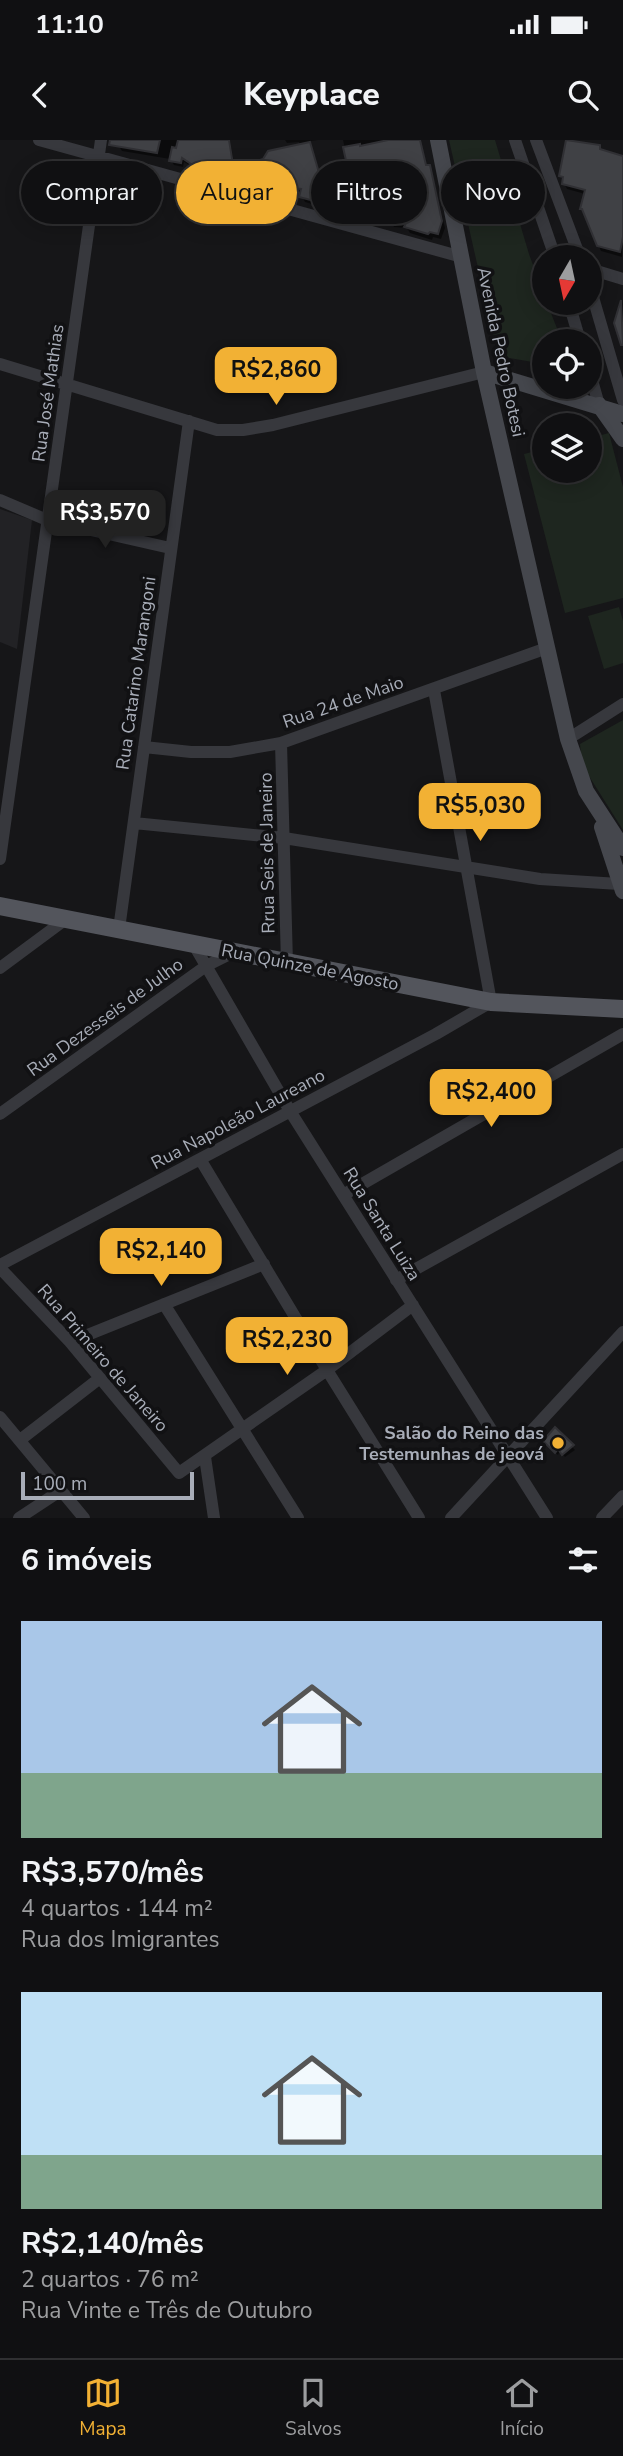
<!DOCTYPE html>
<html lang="pt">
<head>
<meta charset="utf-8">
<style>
  body { margin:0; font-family:"Nunito Sans",sans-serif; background:#1e1e20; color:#f1f3f6; height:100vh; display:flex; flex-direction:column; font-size:26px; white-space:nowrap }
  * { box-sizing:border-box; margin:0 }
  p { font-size:23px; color:#9c9d9f }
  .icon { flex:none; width:38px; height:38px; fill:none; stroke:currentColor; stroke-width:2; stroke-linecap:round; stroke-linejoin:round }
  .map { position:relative; height:1378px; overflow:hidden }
  .drawer { display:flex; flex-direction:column; background:#101012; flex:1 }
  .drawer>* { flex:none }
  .hud { position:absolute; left:21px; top:21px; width:581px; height:63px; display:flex; gap:14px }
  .needle { width:46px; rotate:189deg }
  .fabs { position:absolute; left:532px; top:105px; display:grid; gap:14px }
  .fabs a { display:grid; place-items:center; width:70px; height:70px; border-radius:50%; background:#101012; box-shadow:0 4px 18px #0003,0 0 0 2px #303032; font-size:35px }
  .scale { position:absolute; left:21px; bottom:18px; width:173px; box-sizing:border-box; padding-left:7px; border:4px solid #a8adb8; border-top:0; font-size:19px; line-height:24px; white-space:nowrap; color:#a8adb8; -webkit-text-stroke:5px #111113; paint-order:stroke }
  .price { position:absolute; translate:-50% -60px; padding:0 16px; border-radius:14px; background:#f2b134; color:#111; font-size:23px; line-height:46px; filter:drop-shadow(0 2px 4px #0008) }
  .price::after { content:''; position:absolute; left:50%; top:42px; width:21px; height:16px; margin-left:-10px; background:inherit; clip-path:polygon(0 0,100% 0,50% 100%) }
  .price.on { background:#222; color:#fff }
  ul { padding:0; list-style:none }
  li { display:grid; align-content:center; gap:14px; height:371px; padding:0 21px }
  li span { display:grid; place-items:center; height:217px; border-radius:0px; color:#555 }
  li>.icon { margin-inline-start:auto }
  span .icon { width:126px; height:126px; fill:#fffc; stroke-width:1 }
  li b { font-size:30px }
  h2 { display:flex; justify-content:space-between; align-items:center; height:84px; padding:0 21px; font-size:30px }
  .tag { padding:0 24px; border-radius:32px; background:#101012; box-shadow:0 4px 18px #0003,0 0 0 2px #303032; font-size:24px; line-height:63px }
  .tag.on { background:#f2b134; color:#111 }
  .status { display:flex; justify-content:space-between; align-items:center; height:49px; padding:0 35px; background:#101012; direction:ltr }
  .status svg { height:19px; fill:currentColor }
  header { display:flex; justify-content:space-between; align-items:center; height:91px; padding:0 21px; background:#101012; font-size:32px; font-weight:800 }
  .tab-bar { display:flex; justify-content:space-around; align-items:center; height:98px; border-top:2px solid #303032; background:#101012; font-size:19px; color:#9c9d9f }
  .tab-bar a { display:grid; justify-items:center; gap:4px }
  .tab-bar .on { color:#f2b134 }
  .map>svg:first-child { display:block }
  .built { fill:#222225 }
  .green { fill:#1e261f }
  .shadow { fill:#0007 }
  .building { fill:#404145; stroke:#303034; stroke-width:2 }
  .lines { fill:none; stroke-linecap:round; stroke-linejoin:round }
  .street { stroke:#37383d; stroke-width:12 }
  .secondary { stroke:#45474d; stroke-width:16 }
  .primary { stroke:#53555c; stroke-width:18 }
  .poi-dot { fill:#f2b134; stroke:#111113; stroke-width:2.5 }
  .labels { text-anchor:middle; stroke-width:7; stroke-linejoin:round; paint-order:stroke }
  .street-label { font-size:18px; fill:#a8adb8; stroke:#111113 }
  .poi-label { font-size:18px; font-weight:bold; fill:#a8adb8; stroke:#111113; text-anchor:end }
</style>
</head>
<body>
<div class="status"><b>11:10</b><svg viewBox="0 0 49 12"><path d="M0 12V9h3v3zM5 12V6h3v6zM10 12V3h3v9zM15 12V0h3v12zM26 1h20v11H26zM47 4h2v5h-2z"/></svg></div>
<header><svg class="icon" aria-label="back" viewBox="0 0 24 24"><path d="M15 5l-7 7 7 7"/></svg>Keyplace<svg class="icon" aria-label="search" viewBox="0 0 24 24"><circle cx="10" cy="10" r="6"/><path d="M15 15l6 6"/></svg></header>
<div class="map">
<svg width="623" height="1378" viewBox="0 0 623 1378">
  <rect width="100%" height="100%" fill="#161618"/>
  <path class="built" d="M 0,369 L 32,380 L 17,509 L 0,502 Z"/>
  <path class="green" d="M 449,0 L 495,0 L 529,114 L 544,155 L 544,163 L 547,163 L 562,201 L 544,201 L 544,224 L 498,216 Z
    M 609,293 L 623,347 L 623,458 L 565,473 L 524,314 L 544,309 L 544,331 L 590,331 L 590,298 Z
    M 619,467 L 623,481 L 623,523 L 604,529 L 588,476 Z
    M 623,580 L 623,690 L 582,625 L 580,604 Z"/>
  <path class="shadow" d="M 120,0 L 230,0 L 236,34 L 205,34 L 184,22 L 183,27 L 174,25 L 170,19 L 122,11 L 119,6 Z
    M 285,0 L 318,0 L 310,1 L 323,45 L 346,51 L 349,57 L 345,73 L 305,62 L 301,55 L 271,52 L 267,46 L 300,6 L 299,2 L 287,3 Z
    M 343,0 L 420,0 L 427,27 L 432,33 L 445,88 L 441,99 L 433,97 L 432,100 L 410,93 L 407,88 L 394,87 L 391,81 L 397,63 L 374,67 L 374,71 L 365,73 L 361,66 L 355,36 L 353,42 L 351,38 Z
    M 568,0 L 599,6 L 601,11 L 623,17 L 622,117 L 601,111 L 581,68 L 585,54 L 567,49 L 564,43 L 561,36 Z
    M 623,161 L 623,205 L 616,183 Z
    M 555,1289 L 575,1310 L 565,1317 L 560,1311 L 558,1315 L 547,1305 Z"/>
  <path class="building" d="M 110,0 L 160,0 L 157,13 L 109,5 Z
    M 178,0 L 229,0 L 234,30 L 200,30 L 182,18 L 181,23 L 169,21 L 172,7 L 176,8 Z
    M 388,0 L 420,0 L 426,25 L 430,25 L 442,81 L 438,94 L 430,92 L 428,94 L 404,87 L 406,83 L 389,81 L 397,56 L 371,61 L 372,65 L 359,67 L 352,30 L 350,39 L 343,7 L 360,4 L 360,6 Z
    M 566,0 L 600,5 L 600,9 L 623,16 L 623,97 L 620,112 L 597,106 L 582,69 L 580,69 L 585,50 L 562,44 L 563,37 L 559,36 Z
    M 310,2 L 322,43 L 347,49 L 342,68 L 299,57 L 301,49 L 265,46 L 260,20 L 263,19 L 268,11 Z
    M 621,160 L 623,205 L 621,205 L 614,183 Z
    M 555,1287 L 574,1305 L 562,1315 L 558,1309 L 555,1313 L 543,1301 Z"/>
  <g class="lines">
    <path class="street" d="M 39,0 L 462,117
      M 515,0 L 555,117
      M 536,0 L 580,117
      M 590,129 L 623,139
      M 590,147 L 623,260
      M 569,163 L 580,201
      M 0,224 L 217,290 L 243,290 L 273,285 L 484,232
      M 590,233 L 599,265
      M 0,360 L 47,380 L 170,408
      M 568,599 L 623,564
      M 281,603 L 287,823
      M 144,607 L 191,612 L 230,612 L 281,603 L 547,508
      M 134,683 L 284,698 L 540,739 L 619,744
      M 0,719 L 101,0
      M 119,789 L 189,281
      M 194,805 L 290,971 L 547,1378
      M 0,828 L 66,779
      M 0,974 L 206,826 L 234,812
      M 200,1019 L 327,1230 L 419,1378
      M 343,1055 L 623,894
      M 0,1125 L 436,894 L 491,862 L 434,550
      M 0,1128 L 70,1202 L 179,1333 L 327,1230 L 413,1165
      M 396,1140 L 623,1014
      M 164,1164 L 298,1378
      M 70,1202 L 264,1124
      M 0,1277 L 84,1378
      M 20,1300 L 100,1238
      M 205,1317 L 214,1378
      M 19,1378 L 60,1351
      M 451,1378 L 623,1192
      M 602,1378 L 623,1356"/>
    <path class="secondary" d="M 438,0 L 484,232 L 568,599 L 586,651 L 623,708
      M 484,232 L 623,274
      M 599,265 L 623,299
      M 602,687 L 623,751"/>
    <path class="primary" d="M 0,766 L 491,862 L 623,869"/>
  </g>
  <circle class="poi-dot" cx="558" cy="1303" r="7"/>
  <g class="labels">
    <g class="street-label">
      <text transform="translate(501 212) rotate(78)" y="6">Avenida Pedro Botesi</text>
      <text transform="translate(48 253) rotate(-82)" y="6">Rua José Mathias</text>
      <text transform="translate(136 533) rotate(-82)" y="6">Rua Catarino Marangoni</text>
      <text transform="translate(343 562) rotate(-19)" y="6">Rua 24 de Maio</text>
      <text transform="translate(267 713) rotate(-91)" y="6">Rrua Seis de Janeiro</text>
      <text transform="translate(310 827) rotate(11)" y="6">Rua Quinze de Agosto</text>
      <text transform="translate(105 877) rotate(-36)" y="6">Rua Dezesseis de Julho</text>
      <text transform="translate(238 979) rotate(-28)" y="6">Rua Napoleão Laureano</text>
      <text transform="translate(382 1084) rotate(58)" y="6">Rua Santa Luiza</text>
      <text transform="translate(103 1218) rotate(49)" y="6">Rua Primeiro de Janeiro</text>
    </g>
    <g class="poi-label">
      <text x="544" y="1299">Salão do Reino das<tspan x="544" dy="21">Testemunhas de jeová</tspan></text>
    </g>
  </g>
</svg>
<div class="fabs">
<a><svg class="needle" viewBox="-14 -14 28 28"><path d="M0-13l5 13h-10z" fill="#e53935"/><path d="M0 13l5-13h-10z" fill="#9c9d9f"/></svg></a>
<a><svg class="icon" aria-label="locate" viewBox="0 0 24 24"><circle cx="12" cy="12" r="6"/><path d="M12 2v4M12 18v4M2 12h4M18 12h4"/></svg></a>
<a><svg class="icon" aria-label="layers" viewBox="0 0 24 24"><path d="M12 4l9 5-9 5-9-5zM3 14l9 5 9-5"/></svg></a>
</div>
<div class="scale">100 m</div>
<b class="price" style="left:276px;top:267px">R$2,860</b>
<b class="price on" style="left:105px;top:410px">R$3,570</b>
<b class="price" style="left:480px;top:703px">R$5,030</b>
<b class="price" style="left:491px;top:989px">R$2,400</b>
<b class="price" style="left:161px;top:1148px">R$2,140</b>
<b class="price" style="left:287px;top:1237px">R$2,230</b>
<div class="hud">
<a class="tag">Comprar</a>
<a class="tag on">Alugar</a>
<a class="tag">Filtros</a>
<a class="tag">Novo</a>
</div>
</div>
<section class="drawer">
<h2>6 imóveis<svg class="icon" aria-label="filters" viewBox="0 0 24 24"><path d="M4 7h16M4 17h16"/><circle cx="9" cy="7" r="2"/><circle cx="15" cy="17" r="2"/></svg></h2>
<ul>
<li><span style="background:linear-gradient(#a9c7e8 70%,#7fa58c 0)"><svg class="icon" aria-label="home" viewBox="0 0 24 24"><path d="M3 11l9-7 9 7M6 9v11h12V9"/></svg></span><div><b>R$3,570/mês</b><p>4 quartos · 144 m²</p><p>Rua dos Imigrantes</p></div></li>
<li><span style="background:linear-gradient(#bfe0f5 75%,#7fa58c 0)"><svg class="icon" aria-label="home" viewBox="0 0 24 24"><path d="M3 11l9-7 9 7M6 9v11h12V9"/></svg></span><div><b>R$2,140/mês</b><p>2 quartos · 76 m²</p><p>Rua Vinte e Três de Outubro</p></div></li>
</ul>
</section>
<nav class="tab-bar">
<a class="on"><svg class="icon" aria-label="map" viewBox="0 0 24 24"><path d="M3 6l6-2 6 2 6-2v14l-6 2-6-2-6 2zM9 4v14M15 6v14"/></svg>Mapa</a>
<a><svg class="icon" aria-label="saved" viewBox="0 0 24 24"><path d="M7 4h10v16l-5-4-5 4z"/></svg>Salvos</a>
<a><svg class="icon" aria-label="home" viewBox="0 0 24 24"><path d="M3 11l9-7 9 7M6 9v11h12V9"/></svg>Início</a>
</nav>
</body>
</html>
